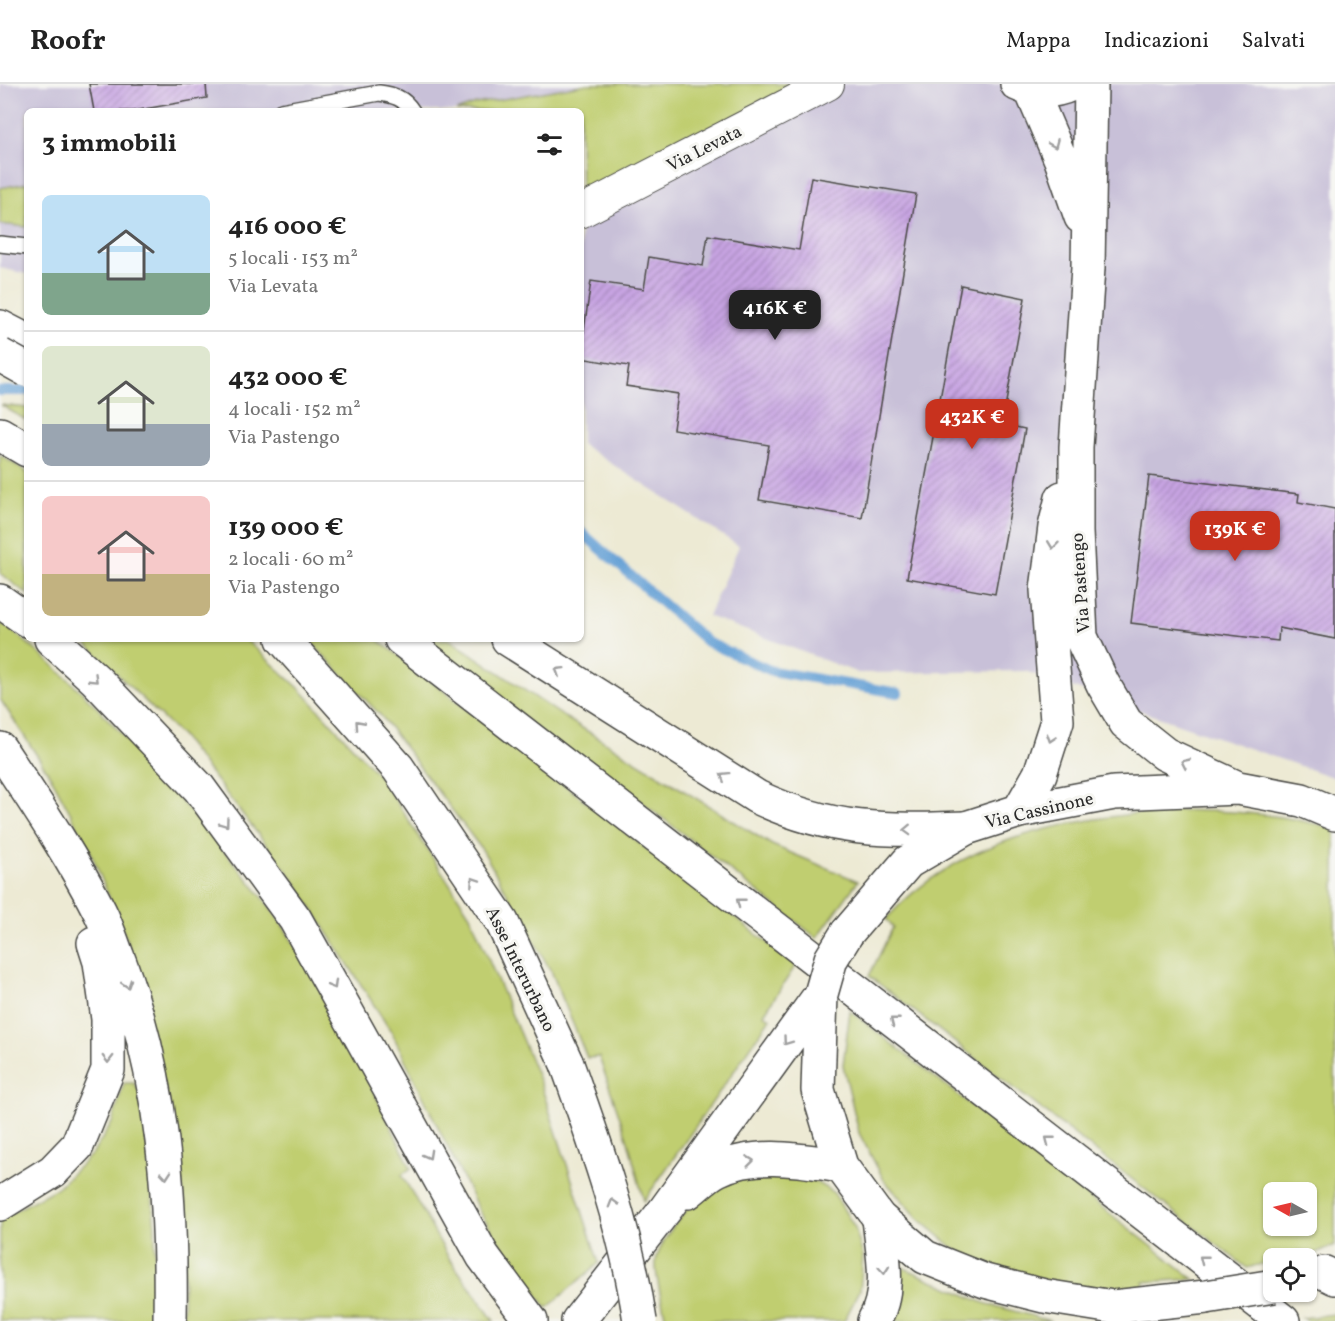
<!DOCTYPE html>
<html lang="it">
<head>
<meta charset="utf-8">
<style>
  body { margin:0; font-family:Vollkorn,serif; background:#f6f6f6; color:#222; height:100vh; display:flex; flex-direction:column; font-size:22px; white-space:nowrap }
  * { box-sizing:border-box; margin:0 }
  p { font-size:20px; color:#767676 }
  .icon { flex:none; width:33px; height:33px; fill:none; stroke:currentColor; stroke-width:2; stroke-linecap:round; stroke-linejoin:round }
  .map { position:relative; flex:1; overflow:hidden }
  .details { position:absolute; left:24px; top:24px; width:560px; height:534px; display:flex; flex-direction:column; background:#fff; border-radius:9px; box-shadow:0 2px 4px #0004 }
  .details>* { flex:none }
  .needle { width:39px; rotate:278deg }
  .buttons { position:absolute; left:1263px; top:1098px; display:grid; gap:12px }
  .buttons a { display:grid; place-items:center; width:54px; height:54px; border-radius:9px; background:#fff; box-shadow:0 2px 4px #0004; font-size:30px }
  .price { position:absolute; translate:-50% -51px; padding:0 14px; border-radius:12px; background:#c8321e; color:#fff; font-size:20px; line-height:39px; filter:drop-shadow(0 2px 3px #0008) }
  .price::after { content:''; position:absolute; left:50%; top:36px; width:18px; height:14px; margin-left:-9px; background:inherit; clip-path:polygon(0 0,100% 0,50% 100%) }
  .price.current { background:#222; color:#fff }
  ul { padding:0; list-style:none }
  li { display:flex; align-items:center; gap:18px; height:150px; padding:0 18px }
  li+li { border-top:2px solid #e0e0e0 }
  li span { display:grid; place-items:center; flex:none; width:168px; height:120px; border-radius:9px; color:#555 }
  li>.icon { margin-inline-start:auto }
  span .icon { width:72px; height:72px; fill:#fffc; stroke-width:1 }
  li b { font-size:26px }
  h2 { display:flex; justify-content:space-between; align-items:center; height:72px; padding:0 18px; font-size:26px }
  header { display:flex; align-items:center; gap:36px; box-sizing:border-box; height:84px; padding:0 30px; background:#fff; border-bottom:2px solid #e0e0e0 }
  header strong { font-size:28px }
  nav { display:flex; gap:33px; margin-inline-start:auto; font-size:21px }
  .map>svg:first-child { display:block }
  .industrial { fill:#c8c0d8 }
  .grass { fill:#c0ce70; stroke:#767c4e; stroke-width:1.5; fill-rule:evenodd }
  .lines { fill:none; stroke-linecap:round; stroke-linejoin:round }
  .stream { stroke:#66a1d6; stroke-width:10 }
  .building { fill:url(#building-hatch) }
  .service-casing { stroke:#484844; stroke-width:18 }
  .minor-casing { stroke:#484844; stroke-width:34 }
  .primary-casing { stroke:#484844; stroke-width:36 }
  .trunk-casing { stroke:#484844; stroke-width:36 }
  .service { stroke:#fff; stroke-width:15 }
  .minor { stroke:#fff; stroke-width:32 }
  .primary { stroke:#fff; stroke-width:33 }
  .trunk { stroke:#fff; stroke-width:33 }
  .primary-bridge-casing { stroke:#484844; stroke-width:36; stroke-linecap:butt }
  .trunk-bridge-casing { stroke:#484844; stroke-width:36; stroke-linecap:butt }
  .primary-bridge { stroke:#fff; stroke-width:33 }
  .trunk-bridge { stroke:#fff; stroke-width:33 }
  .oneway { stroke:#a0a0a0 }
  .labels { text-anchor:middle; stroke-width:6; stroke-linejoin:round; paint-order:stroke }
  .street-label { font-size:18px; fill:#2b2b2b; stroke:#f6f6f2 }
</style>
</head>
<body>
<header>
<strong>Roofr</strong>
<nav><a>Mappa</a><a>Indicazioni</a><a>Salvati</a></nav>
</header>
<div class="map">
<svg width="1335" height="1237" viewBox="0 0 1335 1237">
  <defs>
    <pattern id="building-hatch" width="6" height="6" patternUnits="userSpaceOnUse" patternTransform="scale(1.5)"><rect width="6" height="6" fill="#c8a4e3"/><path d="M-1 1l2-2M0 6l6-6M5 7l2-2" fill="none" stroke="#a386b8"/></pattern>
  </defs>
  <rect width="100%" height="100%" fill="#f6f6f2"/>
  <filter id="ink" filterUnits="userSpaceOnUse"><feTurbulence type="fractalNoise" baseFrequency=".0167" numOctaves="2"/><feDisplacementMap in="SourceGraphic" scale="12" xChannelSelector="R" yChannelSelector="G"/><feConvolveMatrix kernelMatrix="1 2 1 2 8 2 1 2 1" color-interpolation-filters="sRGB"/></filter>
  <filter id="wash" filterUnits="userSpaceOnUse"><feTurbulence type="fractalNoise" baseFrequency=".008" numOctaves="4" result="noise"/><feDisplacementMap in="SourceGraphic" scale="24" xChannelSelector="R" yChannelSelector="G"/><feGaussianBlur stdDeviation="1.35" result="paint"/><feColorMatrix in="noise" values="0 0 0 0 0 0 0 0 0 0 0 0 0 0 0 0 0 1.4 0 .05"/><feComposite in="paint" operator="in"/></filter>
  <g filter="url(#wash)">
    <rect width="100%" height="100%" fill="#edead4"/>
    <path class="industrial" d="M 0,0 L 1335,0 L 1335,694 L 1025,587 L 858,589 L 708,532 L 739,462 L 581,360 L 580,27 L 27,27 L 27,190 L 0,184 Z"/>
    <path class="grass" d="M 587,0 L 809,0 L 581,114 L 580,27 L 456,27 L 476,20 Z
      M 27,99 L 27,143 L 0,140 L 0,104 Z
      M 1,321 L 27,324 L 27,337 Z
      M 0,371 L 27,388 L 27,510 L 0,489 Z
      M 0,538 C 78,595 142,671 204,744 C 234,779 268,815 291,855 C 336,928 374,1007 411,1084 L 402,1091 L 449,1174 L 494,1237 L 183,1237 L 185,1119 L 172,1032 L 127,857 L 89,764 L 51,693 L 0,615 Z
      M 81,555 L 245,555 L 299,604 L 381,694 L 470,831 L 540,998 L 599,1179 L 547,1224 L 517,1186 L 479,1127 L 392,949 L 294,796 L 182,653 Z
      M 308,555 L 377,555 L 796,881 L 764,930 L 770,935 L 644,1117 L 628,1057 L 599,973 L 587,974 L 552,889 L 483,767 L 382,633 Z
      M 424,555 L 449,555 L 566,634 L 772,761 L 858,797 L 817,854 L 643,719 L 543,650 Z
      M 1166,726 C 1224,727 1279,728 1335,745 L 1335,1161 L 1306,1173 L 1302,1167 L 1262,1176 L 1265,1179 L 1247,1184 L 869,892 L 893,843 L 886,835 C 958,754 1063,737 1166,726 ZM 1274,1108 L 1306,1108 L 1306,1142 L 1274,1142 Z
      M 850,927 L 1194,1195 L 1143,1198 L 1146,1205 L 1137,1208 L 1102,1206 L 1065,1201 L 1001,1186 L 957,1167 L 919,1135 L 884,1096 L 859,1049 L 843,981 Z
      M 124,999 L 134,999 L 143,1013 L 155,1143 L 155,1237 L 0,1237 L 0,1135 L 57,1104 L 93,1069 L 112,1039 Z
      M 724,1090 L 803,1090 L 834,1109 L 855,1144 L 863,1172 L 860,1206 L 844,1237 L 666,1237 C 664,1222 654,1191 656,1177 C 663,1146 701,1109 724,1090 Z
      M 902,1183 L 984,1219 L 1051,1237 L 888,1237 Z
      M 1335,1230 L 1335,1237 L 1308,1237 L 1303,1234 Z"/>
    <g class="lines">
      <path class="stream" d="M 0,307 L 27,307
        M 580,447 L 707,558 L 772,587 L 898,609"/>
    </g>
    <g id="blocks">
      <path class="building" d="M 89,0 L 206,0 L 207,14 L 133,27 L 94,27 Z
        M 811,93 L 916,110 L 862,434 L 759,416 L 769,361 L 673,345 L 678,310 L 626,302 L 629,282 L 580,274 L 591,197 L 644,205 L 649,173 L 703,182 L 708,151 L 799,166 Z
        M 961,201 L 1025,214 L 1002,340 L 1025,345 L 995,510 L 907,494 Z
        M 1149,392 L 1299,410 L 1298,418 L 1335,425 L 1335,555 L 1279,544 L 1278,557 L 1131,539 Z"/>
    </g>
  </g>
  <g filter="url(#ink)">
    <use href="#blocks" fill-opacity="0" stroke="#484844" stroke-width="1.5"/>
    <g class="lines">
      <g class="service-casing">
        <path id="service" d="M 281,27 L 379,9 C 394,11 404,14 412,27
          M 0,160 L 27,163"/>
      </g>
      <g class="minor-casing">
        <path id="minor" d="M 580,128 L 828,0"/>
      </g>
      <g class="primary-casing">
        <path id="primary" d="M 1017,0 C 1036,9 1053,9 1072,0
          M 1091,0 L 1088,184 L 1076,363 L 1076,448 L 1081,553 L 1103,600 L 1126,639 L 1165,670 L 1238,704
          M 1031,6 L 1061,76 L 1081,133
          M 1019,727 L 1040,690 L 1057,637 L 1047,506 L 1055,443 L 1062,414
          M 847,849 L 908,778 L 966,744 L 1019,727 L 1114,709 L 1238,704 L 1302,716 L 1335,730
          M 821,910 L 818,1006 L 841,1082 L 879,1134 L 925,1173 L 985,1197 L 1044,1212 L 1113,1223 L 1206,1213
          M 688,1108 C 697,1101 707,1091 717,1086 C 755,1067 801,1076 841,1082
          M 578,1237 L 665,1126 L 821,910"/>
      </g>
      <g class="trunk-casing">
        <path id="trunk" d="M 0,243 L 27,257
          M 0,350 L 27,366
          M 0,517 L 27,536
          M 51,555 L 96,596 L 199,704 L 295,835 L 483,1172 L 531,1237
          M 283,555 L 398,684 L 502,838 L 567,980
          M 401,555 L 1283,1237
          M 508,555 L 757,713 C 832,748 885,747 966,744
          M 0,665 C 35,718 71,771 100,828 C 108,844 113,862 120,879 C 163,996 172,1113 170,1237
          M 0,1120 L 53,1087 L 77,1062 L 108,986 L 108,935 L 100,878 L 94,859
          M 1325,1189 L 1335,1194
          M 874,1237 C 892,1207 882,1167 879,1134"/>
      </g>
      <use href="#service" class="service"/>
      <use href="#minor" class="minor"/>
      <use href="#primary" class="primary"/>
      <use href="#trunk" class="trunk"/>
      <g class="primary-bridge-casing">
        <path id="primary-bridge" d="M 821,910 L 831,875 L 847,849
          M 1206,1213 L 1274,1202"/>
      </g>
      <g class="trunk-bridge-casing">
        <path id="trunk-bridge" d="M 0,271 L 27,286
          M 567,980 C 597,1064 627,1148 640,1237"/>
      </g>
      <use href="#primary-bridge" class="primary-bridge"/>
      <use href="#trunk-bridge" class="trunk-bridge"/>
    </g>
    <defs><path id="oneway-chevron" d="M-2-3.5L2.5 0L-2 3.5" fill="none" stroke-width="1.6" stroke-linecap="round" stroke-linejoin="round" transform="scale(1.5)"/></defs>
    <g class="oneway">
      <use href="#oneway-chevron" transform="translate(1054 60) rotate(67)"/>
      <use href="#oneway-chevron" transform="translate(1053 461) rotate(97)"/>
      <use href="#oneway-chevron" transform="translate(559 587) rotate(-148)"/>
      <use href="#oneway-chevron" transform="translate(94 595) rotate(44)"/>
      <use href="#oneway-chevron" transform="translate(359 640) rotate(-132)"/>
      <use href="#oneway-chevron" transform="translate(1051 654) rotate(108)"/>
      <use href="#oneway-chevron" transform="translate(1185 679) rotate(-155)"/>
      <use href="#oneway-chevron" transform="translate(724 692) rotate(-148)"/>
      <use href="#oneway-chevron" transform="translate(225 739) rotate(54)"/>
      <use href="#oneway-chevron" transform="translate(907 746) rotate(178)"/>
      <use href="#oneway-chevron" transform="translate(474 797) rotate(-124)"/>
      <use href="#oneway-chevron" transform="translate(740 818) rotate(-142)"/>
      <use href="#oneway-chevron" transform="translate(127 900) rotate(72)"/>
      <use href="#oneway-chevron" transform="translate(333 901) rotate(60)"/>
      <use href="#oneway-chevron" transform="translate(894 937) rotate(-142)"/>
      <use href="#oneway-chevron" transform="translate(787 957) rotate(126)"/>
      <use href="#oneway-chevron" transform="translate(108 975) rotate(90)"/>
      <use href="#oneway-chevron" transform="translate(1049 1056) rotate(-142)"/>
      <use href="#oneway-chevron" transform="translate(428 1071) rotate(61)"/>
      <use href="#oneway-chevron" transform="translate(750 1077) rotate(-7)"/>
      <use href="#oneway-chevron" transform="translate(166 1091) rotate(85)"/>
      <use href="#oneway-chevron" transform="translate(613 1119) rotate(-106)"/>
      <use href="#oneway-chevron" transform="translate(1203 1175) rotate(-142)"/>
      <use href="#oneway-chevron" transform="translate(884 1186) rotate(85)"/>
    </g>
  </g>
  <g class="labels">
    <g class="street-label">
      <text transform="translate(704 64) rotate(-27)" y="6">Via Levata</text>
      <text transform="translate(1080 499) rotate(-94)" y="6">Via Pastengo</text>
      <text transform="translate(1039 726) rotate(-13)" y="6">Via Cassinone</text>
      <text transform="translate(521 885) rotate(64)" y="6">Asse Interurbano</text>
    </g>
  </g>
</svg>
<div class="buttons">
<a><svg class="needle" viewBox="-14 -14 28 28"><path d="M0-13l5 13h-10z" fill="#e53935"/><path d="M0 13l5-13h-10z" fill="#767676"/></svg></a>
<a><svg class="icon" aria-label="locate" viewBox="0 0 24 24"><circle cx="12" cy="12" r="6"/><path d="M12 2v4M12 18v4M2 12h4M18 12h4"/></svg></a>
</div>
<b class="price current" style="left:775px;top:257px">416K €</b>
<b class="price" style="left:972px;top:366px">432K €</b>
<b class="price" style="left:1235px;top:478px">139K €</b>
<section class="details">
<h2>3 immobili<svg class="icon" aria-label="filters" viewBox="0 0 24 24"><path d="M4 7h16M4 17h16"/><circle cx="9" cy="7" r="2"/><circle cx="15" cy="17" r="2"/></svg></h2>
<ul>
<li><span style="background:linear-gradient(#bfe0f5 65%,#7fa58c 0)"><svg class="icon" aria-label="home" viewBox="0 0 24 24"><path d="M3 11l9-7 9 7M6 9v11h12V9"/></svg></span><div><b>416 000 €</b><p>5 locali · 153 m²</p><p>Via Levata</p></div></li>
<li><span style="background:linear-gradient(#dfe7d0 65%,#9aa5b1 0)"><svg class="icon" aria-label="home" viewBox="0 0 24 24"><path d="M3 11l9-7 9 7M6 9v11h12V9"/></svg></span><div><b>432 000 €</b><p>4 locali · 152 m²</p><p>Via Pastengo</p></div></li>
<li><span style="background:linear-gradient(#f6c9c9 65%,#c2b280 0)"><svg class="icon" aria-label="home" viewBox="0 0 24 24"><path d="M3 11l9-7 9 7M6 9v11h12V9"/></svg></span><div><b>139 000 €</b><p>2 locali · 60 m²</p><p>Via Pastengo</p></div></li>
</ul>
</section>
</div>
</body>
</html>
